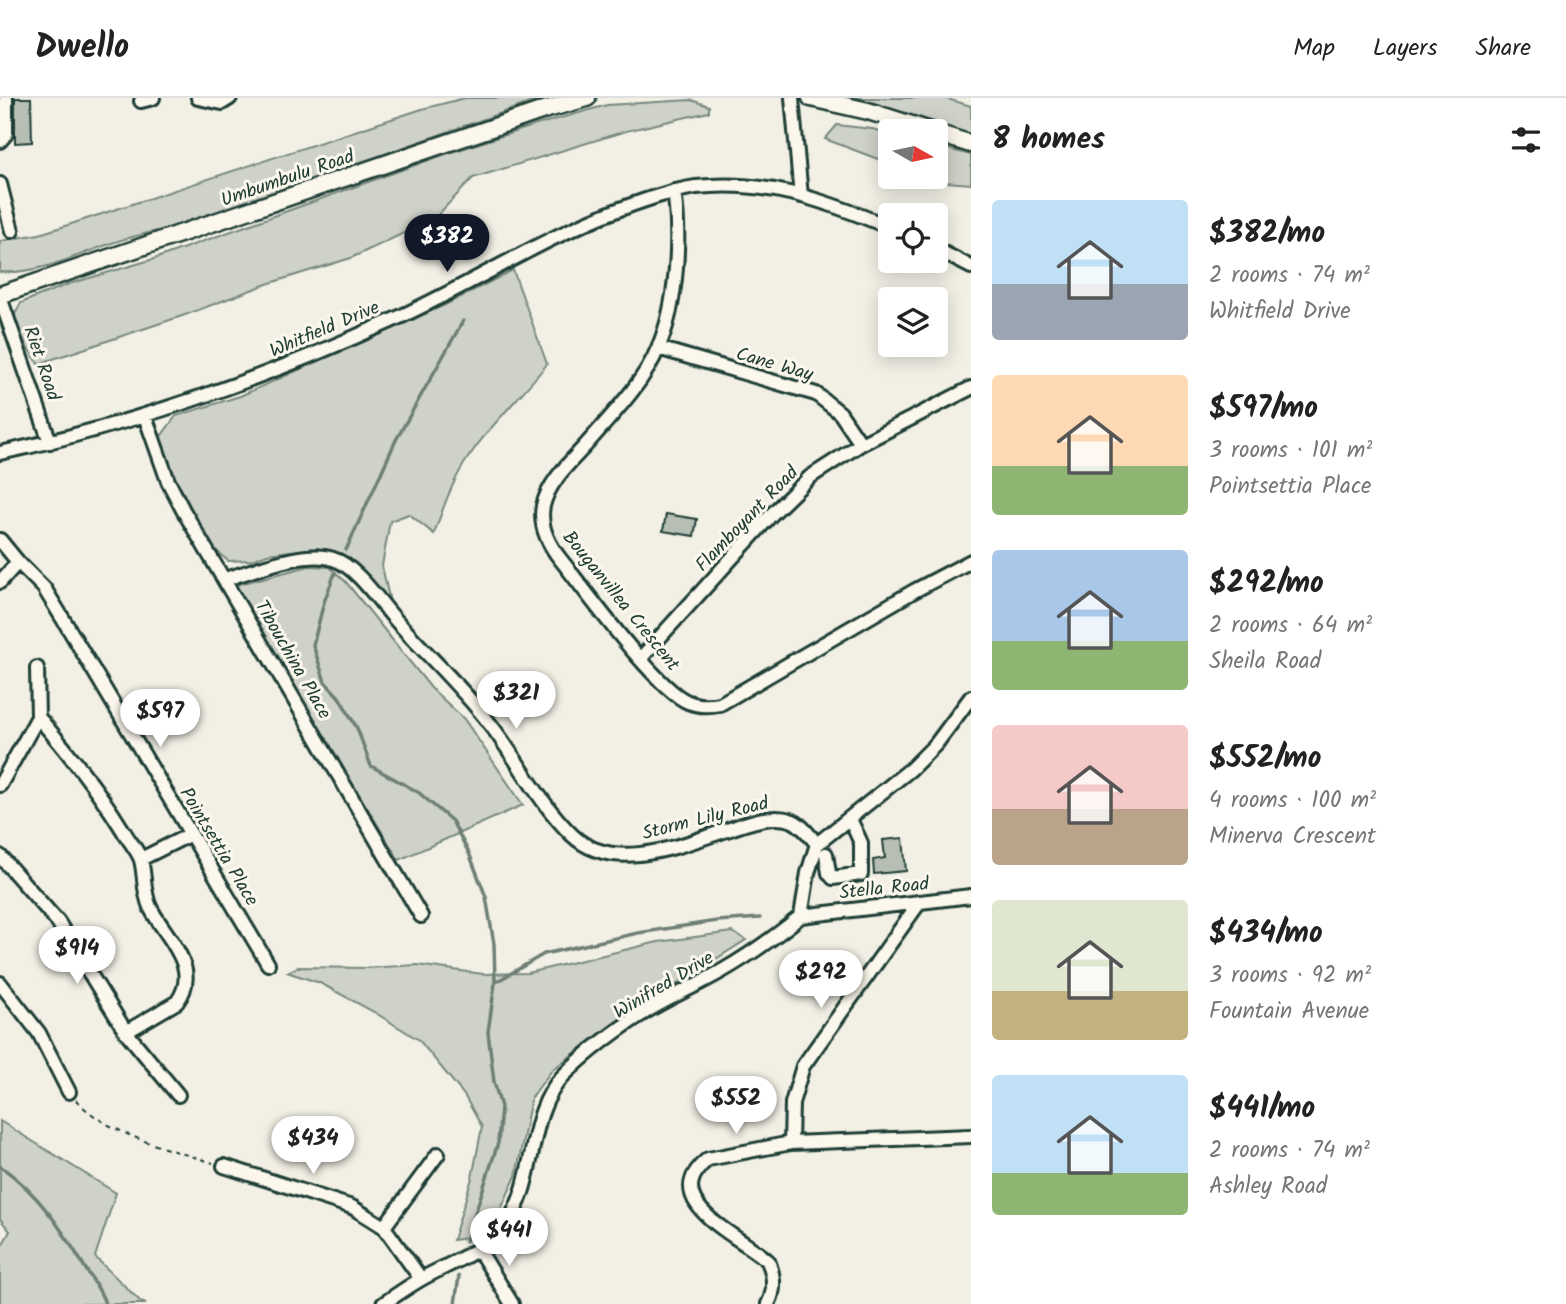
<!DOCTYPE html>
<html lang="en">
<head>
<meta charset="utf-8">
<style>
  body { margin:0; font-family:Kalam,sans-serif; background:#f6f6f6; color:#222; height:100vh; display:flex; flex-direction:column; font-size:26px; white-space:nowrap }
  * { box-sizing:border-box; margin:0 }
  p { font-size:23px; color:#767676 }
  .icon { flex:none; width:38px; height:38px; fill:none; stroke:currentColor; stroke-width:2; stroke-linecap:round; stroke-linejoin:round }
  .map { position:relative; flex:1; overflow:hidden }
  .drawer { display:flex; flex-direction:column; background:#fff; width:595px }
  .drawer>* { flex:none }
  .needle { width:46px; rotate:99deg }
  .fabs { position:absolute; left:878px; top:21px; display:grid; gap:14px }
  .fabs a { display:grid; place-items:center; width:70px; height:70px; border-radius:7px; background:#fff; box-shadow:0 4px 18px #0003; font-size:35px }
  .price { position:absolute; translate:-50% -60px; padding:0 16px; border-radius:24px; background:#fff; color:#222; font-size:23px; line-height:46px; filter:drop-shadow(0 2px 4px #0008) }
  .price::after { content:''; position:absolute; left:50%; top:42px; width:21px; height:16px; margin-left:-10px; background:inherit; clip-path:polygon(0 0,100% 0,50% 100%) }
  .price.on { background:#111827; color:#fff }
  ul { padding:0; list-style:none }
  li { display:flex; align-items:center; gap:21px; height:175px; padding:0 21px }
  li span { display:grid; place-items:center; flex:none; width:196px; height:140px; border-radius:7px; color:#555 }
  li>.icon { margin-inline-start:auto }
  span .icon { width:84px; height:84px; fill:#fffc; stroke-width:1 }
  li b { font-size:30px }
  h2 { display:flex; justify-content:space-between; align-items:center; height:84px; padding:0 21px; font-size:30px }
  header { display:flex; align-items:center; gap:42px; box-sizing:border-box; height:98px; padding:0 35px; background:#fff; border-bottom:2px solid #e0e0e0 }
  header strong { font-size:33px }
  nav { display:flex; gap:38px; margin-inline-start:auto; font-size:24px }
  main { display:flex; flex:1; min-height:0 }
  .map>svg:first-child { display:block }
  .green { fill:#cfd2c8; stroke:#77887e; stroke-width:2 }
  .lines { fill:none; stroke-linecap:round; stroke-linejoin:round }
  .stream { stroke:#6e7f75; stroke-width:3.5 }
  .building { fill:#b7beb3; stroke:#1f3d34; stroke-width:2 }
  .minor-casing { stroke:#1f3d34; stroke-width:18 }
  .major-casing { stroke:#1f3d34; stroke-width:21 }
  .path { stroke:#1f3d34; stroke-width:2; stroke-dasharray:5 5; stroke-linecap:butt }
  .minor { stroke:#fbf7ec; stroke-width:12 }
  .major { stroke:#fbf7ec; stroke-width:16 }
  .labels { text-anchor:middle; stroke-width:6; stroke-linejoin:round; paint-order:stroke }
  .street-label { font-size:19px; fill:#1f3d34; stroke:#fbf7ec }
</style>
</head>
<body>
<header>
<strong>Dwello</strong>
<nav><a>Map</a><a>Layers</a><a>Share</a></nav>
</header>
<main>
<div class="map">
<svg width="971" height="1206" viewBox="0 0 971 1206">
  <rect width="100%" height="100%" fill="#f2f0e5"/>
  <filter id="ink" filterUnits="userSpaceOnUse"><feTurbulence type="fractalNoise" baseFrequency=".0143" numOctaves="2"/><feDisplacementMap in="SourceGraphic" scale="14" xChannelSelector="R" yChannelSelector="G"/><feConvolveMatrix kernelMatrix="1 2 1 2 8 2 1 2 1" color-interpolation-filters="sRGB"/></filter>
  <g filter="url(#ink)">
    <path class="green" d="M 465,0 L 544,0 L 179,128 C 158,133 136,137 115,144 C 79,156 39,177 0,174 L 0,143 L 39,136 L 65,128 L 422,11 Z
      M 854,0 L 944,0 L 971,8 L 971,37 Z
      M 691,2 L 709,8 L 709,14 L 626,33 L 473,80 L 434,121 L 351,160 L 267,186 L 185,217 L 38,266 L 27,249 L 16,225 L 15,216 L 21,205 L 33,200 L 69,186 L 154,161 L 443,57 L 536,27 L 607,7 Z
      M 837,27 L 872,31 L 891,36 L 891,66 L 825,41 Z
      M 936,48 L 971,57 L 971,86 L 933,83 L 922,79 L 936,79 Z
      M 513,172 L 547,266 C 520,300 487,330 464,366 C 451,387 442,413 434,436 L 409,416 L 390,423 L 382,468 L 392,513 L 335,455 L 317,450 L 267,456 L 252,462 L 228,463 C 192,434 174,384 159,341 L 176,318 L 240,298 L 445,207 Z
      M 309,468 L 330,469 L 346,484 L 431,590 L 464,621 L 523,707 L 399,762 L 330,649 L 236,487 Z
      M 732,834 L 746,842 L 613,926 L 552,972 L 531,1000 L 516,1078 L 500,1113 L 486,1131 L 472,1139 L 453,1142 L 472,1080 L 482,1029 L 464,997 L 419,942 L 374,914 L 320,885 L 287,874 L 298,869 L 367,870 L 417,867 L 483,876 L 528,875 L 658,844 Z
      M 0,1023 L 116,1095 L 95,1159 L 141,1204 L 146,1206 L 0,1206 L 0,1151 L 10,1133 L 0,1121 Z"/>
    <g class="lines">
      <path class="stream" d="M 346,452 L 396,342 L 463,223
        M 335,475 L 324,504 L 313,547 L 325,584 L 339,599 L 357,630 L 371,668 L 418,694 L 452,723 L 469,755 L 486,799 L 494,846 L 495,885 L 488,934 L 494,984 L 501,1009 L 498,1045 L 466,1143
        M 496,884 L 544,856 L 638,835 L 717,823 L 760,820
        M 0,1068 C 39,1095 63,1133 87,1173 C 93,1183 102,1194 105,1206
        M 455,1206 L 459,1178"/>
    </g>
    <path class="building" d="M 15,0 L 31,0 L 32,44 L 15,45 Z
      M 666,416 L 697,421 L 694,438 L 663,433 Z
      M 903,740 L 906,773 L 874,776 L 873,762 L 885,760 L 883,742 Z"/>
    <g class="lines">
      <g class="minor-casing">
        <path id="minor" d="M 198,0 L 222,5 L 230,0
          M 792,0 L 801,98
          M 141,3 L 153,0
          M 0,43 L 6,36 L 6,0
          M 0,86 L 12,133
          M 674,93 C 681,139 677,208 658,250 C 644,285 609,320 585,348 C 569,365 548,385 543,408 C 539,428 549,447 561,462 C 585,492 657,592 688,604 C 698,608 709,608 720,606 L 914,493 L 971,463
          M 936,151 L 971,169
          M 0,199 L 50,344
          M 658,250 L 816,296 L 840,315 L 861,346
          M 145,318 L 168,383 L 183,412 L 421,818
          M 0,355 C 136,326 265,280 391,223 C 469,188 540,141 620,111 C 645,102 670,93 696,89 C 766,81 827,103 891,130
          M 0,442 L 18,464 L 44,490 L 63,521 L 268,866
          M 225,481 C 253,473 306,451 333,461 C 355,467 379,503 394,520 C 425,555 461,588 490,626 C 518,662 539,705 572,737 C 615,778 686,745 733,730 C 749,724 773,716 790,722 C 801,725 810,738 817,746
          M 0,484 L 18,464
          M 640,561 L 773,415 L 810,379 L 861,346 L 971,290
          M 38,619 C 70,656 99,693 124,734 C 129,743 138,753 141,762 C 145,777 143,793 150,809 C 164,838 203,869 177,904 L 126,934
          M 0,687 L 38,619 L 37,570
          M 826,756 L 829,775 L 833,780 L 861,776 L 861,745 L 850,721
          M 0,758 L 58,824 L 126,934 L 178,997
          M 141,761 L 191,736
          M 801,818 L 971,798
          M 0,885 L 39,935 L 69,994
          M 791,1045 L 792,1005 L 803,968 L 919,805
          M 224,1068 L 352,1109 L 384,1129 L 421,1181
          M 384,1129 L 438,1056
          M 479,1152 L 512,1206
          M 383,1206 C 396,1197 409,1188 423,1180 C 454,1163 490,1152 510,1121 C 537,1078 527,1016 563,978 C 586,955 620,929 647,913 C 672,898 698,887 722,873 C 750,857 776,838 801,818 L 808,775 L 817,746 L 911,671 L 936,646 L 971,599
          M 768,1206 C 776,1191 774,1177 768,1163 C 741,1138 655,1104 708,1061 L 791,1045 L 971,1038"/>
      </g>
      <g class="major-casing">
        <path id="major" d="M 811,0 L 868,13 L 931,33
          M 936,35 L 971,46
          M 0,197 L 544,12 L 587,0"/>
      </g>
      <path class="path" d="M 76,1002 C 110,1038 167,1050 213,1065"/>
      <use href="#minor" class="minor"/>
      <use href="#major" class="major"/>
    </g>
  </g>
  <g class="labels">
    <g class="street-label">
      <text transform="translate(287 79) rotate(-19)" y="7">Umbumbulu Road</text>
      <text transform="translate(324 230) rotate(-23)" y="7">Whitfield Drive</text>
      <text transform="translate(43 265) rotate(71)" y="7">Riet Road</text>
      <text transform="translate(775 265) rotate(16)" y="7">Cane Way</text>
      <text transform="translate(746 420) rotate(-46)" y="7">Flamboyant Road</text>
      <text transform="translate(622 502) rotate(51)" y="7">Bouganvillea Crescent</text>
      <text transform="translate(294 561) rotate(60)" y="7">Tibouchina Place</text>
      <text transform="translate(705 719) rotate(-14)" y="7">Storm Lily Road</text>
      <text transform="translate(220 748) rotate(59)" y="7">Pointsettia Place</text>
      <text transform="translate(884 789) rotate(-6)" y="7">Stella Road</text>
      <text transform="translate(663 886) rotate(-31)" y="7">Winifred Drive</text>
    </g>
  </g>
</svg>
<div class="fabs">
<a><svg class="needle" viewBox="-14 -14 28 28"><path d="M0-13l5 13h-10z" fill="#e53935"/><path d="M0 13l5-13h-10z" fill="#767676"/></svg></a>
<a><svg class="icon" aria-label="locate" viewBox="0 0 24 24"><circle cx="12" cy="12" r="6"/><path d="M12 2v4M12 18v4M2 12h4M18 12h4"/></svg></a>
<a><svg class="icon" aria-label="layers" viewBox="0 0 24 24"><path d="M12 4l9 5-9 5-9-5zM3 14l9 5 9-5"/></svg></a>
</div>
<b class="price on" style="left:447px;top:176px">$382</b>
<b class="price" style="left:516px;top:633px">$321</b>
<b class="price" style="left:160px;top:651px">$597</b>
<b class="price" style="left:77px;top:888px">$914</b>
<b class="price" style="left:821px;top:912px">$292</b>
<b class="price" style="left:736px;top:1038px">$552</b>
<b class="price" style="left:313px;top:1078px">$434</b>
<b class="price" style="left:509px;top:1170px">$441</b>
</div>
<section class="drawer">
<h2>8 homes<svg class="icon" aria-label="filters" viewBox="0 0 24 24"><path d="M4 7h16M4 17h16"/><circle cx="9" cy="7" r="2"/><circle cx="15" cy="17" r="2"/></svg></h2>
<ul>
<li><span style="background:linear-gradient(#bfe0f5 60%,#9aa5b1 0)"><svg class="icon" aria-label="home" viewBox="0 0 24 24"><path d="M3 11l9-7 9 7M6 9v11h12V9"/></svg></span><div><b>$382/mo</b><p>2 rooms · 74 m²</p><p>Whitfield Drive</p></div></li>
<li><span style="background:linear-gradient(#ffd9b3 65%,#8fb573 0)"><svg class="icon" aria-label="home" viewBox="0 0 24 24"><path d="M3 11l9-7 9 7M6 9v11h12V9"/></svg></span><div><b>$597/mo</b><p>3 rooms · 101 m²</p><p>Pointsettia Place</p></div></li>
<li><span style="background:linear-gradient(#a9c7e8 65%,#8fb573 0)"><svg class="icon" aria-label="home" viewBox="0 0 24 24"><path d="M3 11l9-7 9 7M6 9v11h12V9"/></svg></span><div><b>$292/mo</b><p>2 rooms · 64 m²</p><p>Sheila Road</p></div></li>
<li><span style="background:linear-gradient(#f6c9c9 60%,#b9a48a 0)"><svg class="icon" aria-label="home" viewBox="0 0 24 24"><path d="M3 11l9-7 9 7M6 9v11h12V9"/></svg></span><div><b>$552/mo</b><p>4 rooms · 100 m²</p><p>Minerva Crescent</p></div></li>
<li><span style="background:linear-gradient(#dfe7d0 65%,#c2b280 0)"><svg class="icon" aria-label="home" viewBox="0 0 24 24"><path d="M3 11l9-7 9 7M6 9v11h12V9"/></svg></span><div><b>$434/mo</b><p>3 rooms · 92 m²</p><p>Fountain Avenue</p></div></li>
<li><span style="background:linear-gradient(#bfe0f5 70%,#8fb573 0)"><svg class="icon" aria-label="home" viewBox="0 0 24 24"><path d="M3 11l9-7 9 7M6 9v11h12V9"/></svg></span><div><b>$441/mo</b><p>2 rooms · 74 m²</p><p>Ashley Road</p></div></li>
</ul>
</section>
</main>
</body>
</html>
